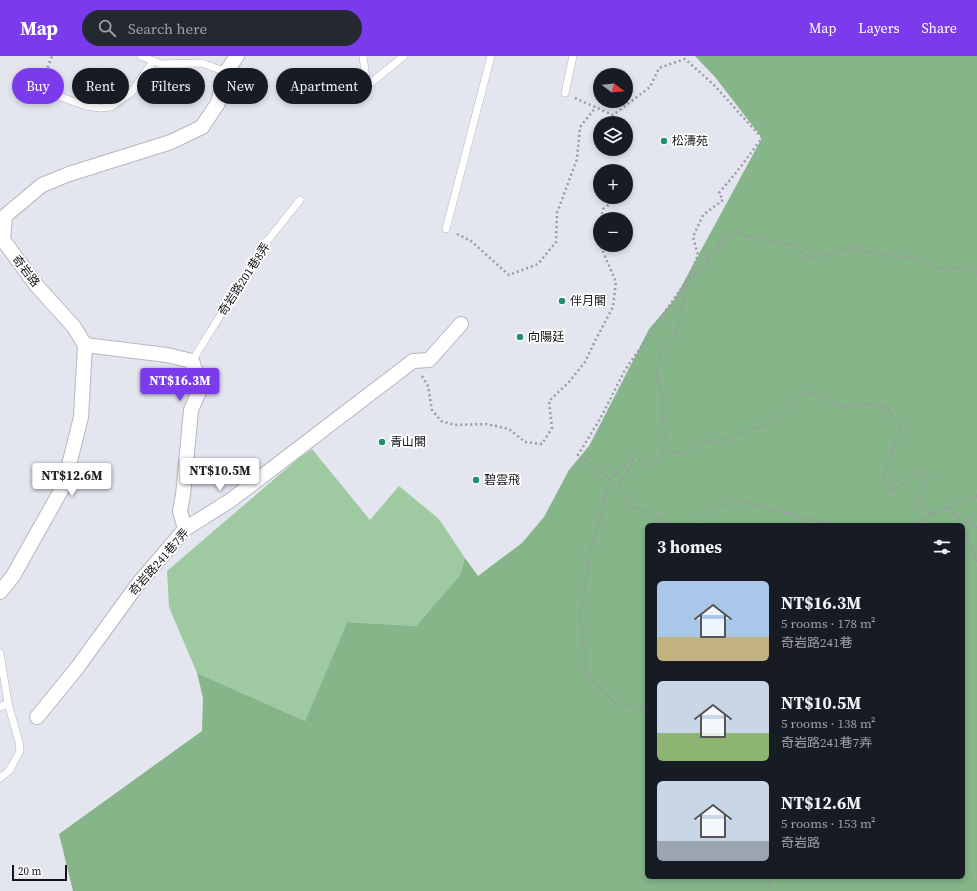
<!DOCTYPE html>
<html lang="en">
<head>
<meta charset="utf-8">
<style>
  body { margin:0; font-family:"Source Serif 4","Noto Sans TC",serif; background:#242831; color:#f1f3f6; height:100vh; display:flex; flex-direction:column; font-size:15px; white-space:nowrap }
  * { box-sizing:border-box; margin:0 }
  p { font-size:13px; color:#9ea1a6 }
  .icon { flex:none; width:22px; height:22px; fill:none; stroke:currentColor; stroke-width:2; stroke-linecap:round; stroke-linejoin:round }
  .map { position:relative; flex:1; overflow:hidden }
  .drawer { position:absolute; left:645px; top:467px; width:320px; height:356px; display:flex; flex-direction:column; background:#171b24; border-radius:6px; box-shadow:0 2px 6px #0003 }
  .drawer>* { flex:none }
  .guide { position:absolute; left:12px; top:12px; width:380px; height:36px; display:flex; gap:8px }
  .needle { width:26px; rotate:106deg }
  .buttons { position:absolute; left:593px; top:12px; display:grid; gap:8px }
  .buttons a { display:grid; place-items:center; width:40px; height:40px; border-radius:50%; background:#171b24; box-shadow:0 2px 6px #0003; font-size:20px }
  .scale { position:absolute; left:12px; bottom:10px; width:55px; box-sizing:border-box; padding-left:4px; border:2px solid #131417; border-top:0; font-size:11px; line-height:14px; white-space:nowrap; color:#131417; -webkit-text-stroke:3px #fff; paint-order:stroke }
  .price { position:absolute; translate:-50% -34px; padding:0 9px; border-radius:4px; background:#fff; color:#222; font-size:13px; line-height:26px; filter:drop-shadow(0 1px 2px #0008) }
  .price::after { content:''; position:absolute; left:50%; top:24px; width:12px; height:9px; margin-left:-6px; background:inherit; clip-path:polygon(0 0,100% 0,50% 100%) }
  .price.on { background:#7c3aed; color:#fff }
  ul { padding:0; list-style:none }
  li { display:flex; align-items:center; gap:12px; height:100px; padding:0 12px }
  li span { display:grid; place-items:center; flex:none; width:112px; height:80px; border-radius:6px; color:#555 }
  li>.icon { margin-inline-start:auto }
  span .icon { width:48px; height:48px; fill:#fffc; stroke-width:1 }
  li b { font-size:17px }
  h2 { display:flex; justify-content:space-between; align-items:center; height:48px; padding:0 12px; font-size:17px }
  .tag { padding:0 14px; border-radius:18px; background:#171b24; box-shadow:0 2px 6px #0003; font-size:14px; line-height:36px }
  .tag.on { background:#7c3aed; color:#fff }
  header { display:flex; align-items:center; gap:24px; box-sizing:border-box; height:56px; padding:0 20px; background:#7c3aed; color:#fff }
  header strong { font-size:19px }
  nav { display:flex; gap:22px; margin-inline-start:auto; font-size:14px }
  .search { width:280px; height:36px; background:#242831; display:flex; align-items:center; gap:10px; box-sizing:border-box; padding:0 14px; border-radius:22px; color:#9ea1a6; font-size:15px }
  .map>svg:first-child { display:block }
  .green { fill:#9fcaa1 }
  .forest { fill:#86b589; fill-rule:evenodd }
  .lines { fill:none; stroke-linecap:round; stroke-linejoin:round }
  .lane-casing { stroke:#b6b7c1; stroke-width:8 }
  .street-casing { stroke:#b6b7c1; stroke-width:16 }
  .path { stroke:#999aa2; stroke-width:2.5; stroke-dasharray:2 3; stroke-linecap:butt }
  .lane { stroke:#fff; stroke-width:7 }
  .street { stroke:#fff; stroke-width:14 }
  .poi-dot { fill:#248d6b; stroke:#fff; stroke-width:1.5 }
  .labels { text-anchor:middle; stroke-width:3.5; stroke-linejoin:round; paint-order:stroke }
  .poi-label { font-size:12px; fill:#131417; stroke:#fff; text-anchor:start }
  .street-label { font-size:12px; fill:#131417; stroke:#fff }
</style>
</head>
<body>
<header>
<strong>Map</strong>
<div class="search"><svg class="icon" aria-label="search" viewBox="0 0 24 24"><circle cx="10" cy="10" r="6"/><path d="M15 15l6 6"/></svg>Search here</div>
<nav><a>Map</a><a>Layers</a><a>Share</a></nav>
</header>
<div class="map">
<svg width="977" height="835" viewBox="0 0 977 835">
  <rect width="100%" height="100%" fill="#e3e5ef"/>
  <path class="green" d="M 312,393 L 370,464 L 399,430 L 439,463 L 465,502 L 460,519 L 416,570 L 347,566 L 305,665 L 197,617 L 169,551 L 167,515 L 300,401 Z"/>
  <path class="forest" d="M 695,0 L 977,0 L 977,835 L 73,835 L 59,778 L 202,675 L 203,642 L 197,617 L 305,665 L 347,566 L 416,570 L 460,519 L 465,502 L 478,520 L 522,487 L 544,461 L 569,414 L 589,390 L 638,295 L 649,273 L 674,244 L 762,82 L 715,21 ZM 647,469 L 963,469 L 963,821 L 647,821 Z"/>
  <g class="lines">
    <g class="lane-casing">
      <path id="lane" d="M 141,0 L 161,8 L 202,7 L 226,16
        M 363,0 L 367,30
        M 367,30 L 404,0
        M 39,33 L 86,50 L 100,52 L 111,51 L 132,36 L 153,5
        M 565,37 L 573,0
        M 446,173 L 491,0
        M 192,305 L 264,189 L 300,144
        M 0,597 L 8,647 L 19,686 L 20,695 L 9,715 L 0,722
        M 0,651 L 8,647"/>
    </g>
    <g class="street-casing">
      <path id="street" d="M 85,289 L 167,299 L 192,305 L 201,331 L 191,354 L 183,439 L 180,455 L 185,473
        M 0,536 L 13,520 L 64,429 L 81,361 L 85,289 L 74,271 L 37,230 L 3,184 L 5,160 L 42,129 L 69,118 L 171,86 L 202,71 L 218,47 L 226,16 L 237,0
        M 37,661 L 77,612 L 138,528 L 185,473 L 231,444 L 413,305 L 429,304 L 461,268"/>
    </g>
    <path class="path" d="M 44,21 L 52,0
      M 575,42 L 613,59 L 650,31 L 659,12 L 685,3 L 713,28 L 762,82 L 735,118 L 719,137 L 723,144 L 703,159 L 693,181 L 698,199 L 689,221 L 676,277 L 661,297 L 656,317 L 662,338 L 665,397
      M 601,163 L 603,153 L 619,141
      M 457,178 L 471,185 L 509,219 L 538,208 L 556,186 L 557,157 L 577,103 L 580,71 L 596,51
      M 422,320 L 428,330 L 432,354 L 441,365 L 455,369 L 487,368 L 509,373 L 525,386 L 542,388 L 552,372 L 549,345 L 569,326 L 585,306 L 596,283 L 613,251 L 616,226 L 598,184 L 600,172
      M 633,405 L 618,430 L 632,452 L 643,454 L 674,469
      M 610,422 L 590,499 L 580,559 L 587,620 L 616,647 L 647,655
      M 947,452 L 959,462 L 977,471
      M 933,458 L 918,449 L 928,422 L 921,413 L 892,436 L 883,426 L 900,371 L 887,351 L 866,347 L 841,351 L 821,341 L 806,335 L 774,365 L 722,384 L 707,384 L 683,396 L 665,397 L 650,410 L 636,400 L 610,423 L 578,399 L 600,363 L 625,314 L 689,221 L 700,218 L 706,210 L 712,194 L 719,191 L 720,187 L 726,184 L 738,176 C 756,185 775,186 795,188 L 808,202 L 833,198 L 852,190 L 862,195 L 879,199 L 915,201 L 936,213 L 962,211 L 977,218
      M 959,462 L 962,469
      M 693,469 L 698,461 L 735,444 L 812,464 L 843,469
      M 912,469 L 946,452 L 977,440
      M 963,472 L 977,505
      M 768,821 L 771,835"/>
    <use href="#lane" class="lane"/>
    <use href="#street" class="street"/>
  </g>
  <g class="poi-dot">
    <circle cx="664" cy="85" r="4"/>
    <circle cx="562" cy="245" r="4"/>
    <circle cx="520" cy="281" r="4"/>
    <circle cx="382" cy="386" r="4"/>
    <circle cx="476" cy="424" r="4"/>
  </g>
  <g class="labels">
    <g class="poi-label">
      <text x="672" y="89">松濤苑</text>
      <text x="570" y="249">伴月閣</text>
      <text x="528" y="285">向陽廷</text>
      <text x="390" y="390">青山閣</text>
      <text x="484" y="428">碧雲飛</text>
    </g>
    <g class="street-label">
      <text transform="translate(26 215) rotate(52)" y="4">奇岩路</text>
      <text transform="translate(244 223) rotate(-57)" y="4">奇岩路201巷8弄</text>
      <text transform="translate(159 506) rotate(-49)" y="4">奇岩路241巷7弄</text>
    </g>
  </g>
</svg>
<div class="buttons">
<a><svg class="needle" viewBox="-14 -14 28 28"><path d="M0-13l5 13h-10z" fill="#e53935"/><path d="M0 13l5-13h-10z" fill="#9ea1a6"/></svg></a>
<a><svg class="icon" aria-label="layers" viewBox="0 0 24 24"><path d="M12 4l9 5-9 5-9-5zM3 14l9 5 9-5"/></svg></a>
<a>+</a>
<a>−</a>
</div>
<div class="scale">20 m</div>
<b class="price on" style="left:180px;top:346px">NT$16.3M</b>
<b class="price" style="left:220px;top:436px">NT$10.5M</b>
<b class="price" style="left:72px;top:441px">NT$12.6M</b>
<div class="guide">
<a class="tag on">Buy</a>
<a class="tag">Rent</a>
<a class="tag">Filters</a>
<a class="tag">New</a>
<a class="tag">Apartment</a>
</div>
<section class="drawer">
<h2>3 homes<svg class="icon" aria-label="filters" viewBox="0 0 24 24"><path d="M4 7h16M4 17h16"/><circle cx="9" cy="7" r="2"/><circle cx="15" cy="17" r="2"/></svg></h2>
<ul>
<li><span style="background:linear-gradient(#a9c7e8 70%,#c2b280 0)"><svg class="icon" aria-label="home" viewBox="0 0 24 24"><path d="M3 11l9-7 9 7M6 9v11h12V9"/></svg></span><div><b>NT$16.3M</b><p>5 rooms · 178 m²</p><p>奇岩路241巷</p></div></li>
<li><span style="background:linear-gradient(#c9d6e8 65%,#8fb573 0)"><svg class="icon" aria-label="home" viewBox="0 0 24 24"><path d="M3 11l9-7 9 7M6 9v11h12V9"/></svg></span><div><b>NT$10.5M</b><p>5 rooms · 138 m²</p><p>奇岩路241巷7弄</p></div></li>
<li><span style="background:linear-gradient(#c9d6e8 75%,#9aa5b1 0)"><svg class="icon" aria-label="home" viewBox="0 0 24 24"><path d="M3 11l9-7 9 7M6 9v11h12V9"/></svg></span><div><b>NT$12.6M</b><p>5 rooms · 153 m²</p><p>奇岩路</p></div></li>
</ul>
</section>
</div>
</body>
</html>
